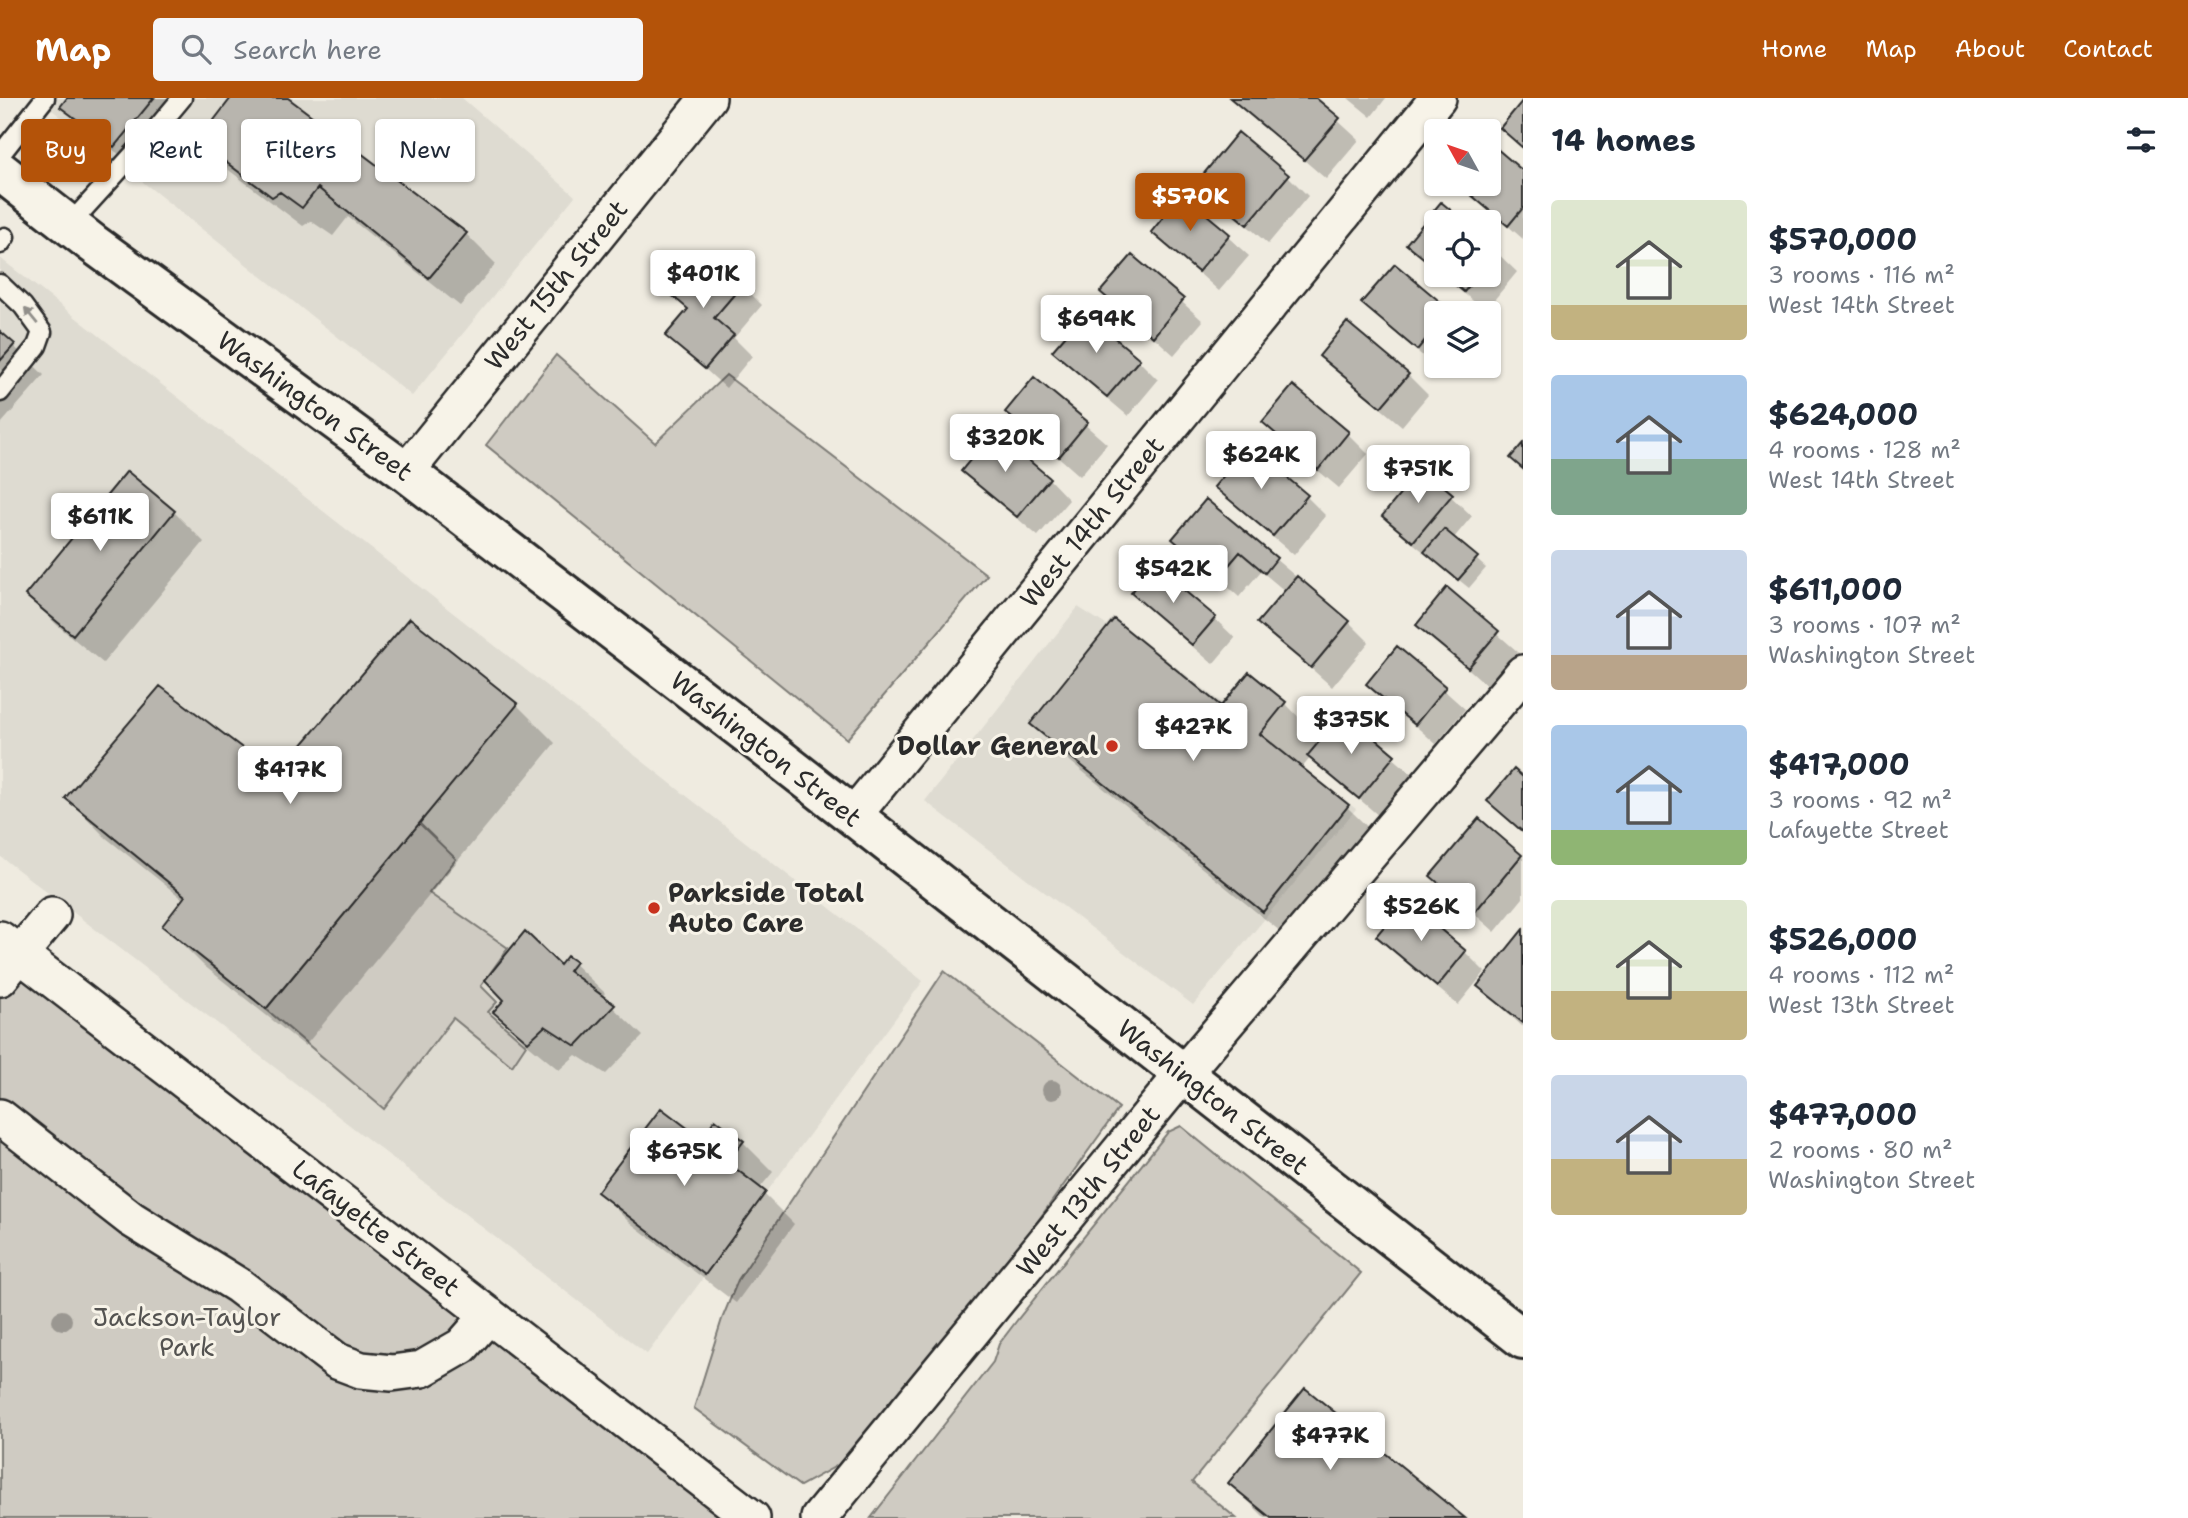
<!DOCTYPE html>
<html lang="en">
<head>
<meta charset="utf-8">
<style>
  body { margin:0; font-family:"Shantell Sans",sans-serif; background:#f6f6f7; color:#1f2937; height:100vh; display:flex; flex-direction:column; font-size:26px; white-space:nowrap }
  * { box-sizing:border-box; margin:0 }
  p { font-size:23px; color:#747a83 }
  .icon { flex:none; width:38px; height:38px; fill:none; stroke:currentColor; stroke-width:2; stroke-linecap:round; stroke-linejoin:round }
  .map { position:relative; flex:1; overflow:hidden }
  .side { display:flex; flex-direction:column; background:#fff; width:665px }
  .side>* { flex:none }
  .top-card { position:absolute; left:21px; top:21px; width:665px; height:63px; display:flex; gap:14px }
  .needle { width:46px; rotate:310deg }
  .fabs { position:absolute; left:1424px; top:21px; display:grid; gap:14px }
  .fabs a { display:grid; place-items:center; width:77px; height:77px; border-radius:7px; background:#fff; box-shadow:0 2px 5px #0004; font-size:35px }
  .price { position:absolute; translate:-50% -60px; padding:0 16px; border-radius:7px; background:#fff; color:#222; font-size:23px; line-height:46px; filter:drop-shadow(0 2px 4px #0008) }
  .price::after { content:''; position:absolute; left:50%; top:42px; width:21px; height:16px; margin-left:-10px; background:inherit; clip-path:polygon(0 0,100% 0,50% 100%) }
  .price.current { background:#b45309; color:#fff }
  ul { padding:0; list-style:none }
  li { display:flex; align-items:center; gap:21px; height:175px; padding:0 28px }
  li span { display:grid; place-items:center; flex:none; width:196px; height:140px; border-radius:7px; color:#555 }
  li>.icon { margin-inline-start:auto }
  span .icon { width:84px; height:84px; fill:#fffc; stroke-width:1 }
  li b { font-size:30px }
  h2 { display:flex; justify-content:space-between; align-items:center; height:84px; padding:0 28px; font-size:30px }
  .chip { padding:0 24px; border-radius:7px; background:#fff; box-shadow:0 2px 5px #0004; font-size:24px; line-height:63px }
  .chip.current { background:#b45309; color:#fff }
  header { display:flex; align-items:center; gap:42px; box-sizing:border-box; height:98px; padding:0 35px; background:#b45309; color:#fff }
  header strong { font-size:33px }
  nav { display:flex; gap:38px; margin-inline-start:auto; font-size:24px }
  .search { width:490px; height:63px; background:#f6f6f7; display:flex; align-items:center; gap:18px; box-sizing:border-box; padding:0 24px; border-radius:7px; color:#747a83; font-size:26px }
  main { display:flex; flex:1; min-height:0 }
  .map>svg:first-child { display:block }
  .built { fill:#dedbd1 }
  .green { fill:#cfcbc2; stroke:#7d7b76; stroke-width:2 }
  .shadow { fill:#0003 }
  .building { fill:#b8b5ae; stroke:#2b2b2b; stroke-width:2 }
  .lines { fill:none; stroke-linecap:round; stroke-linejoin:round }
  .service-casing { stroke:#2b2b2b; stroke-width:23 }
  .minor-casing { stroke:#2b2b2b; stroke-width:40 }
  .secondary-casing { stroke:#2b2b2b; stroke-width:44 }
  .service { stroke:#f7f3e8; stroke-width:18 }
  .minor { stroke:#f7f3e8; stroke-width:35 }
  .secondary { stroke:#f7f3e8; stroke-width:38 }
  .tree { fill:#9a9791 }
  .oneway { fill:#918f8a }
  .poi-dot { fill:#c8321e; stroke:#f7f3e8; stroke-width:2.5 }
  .labels { text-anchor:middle; stroke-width:6; stroke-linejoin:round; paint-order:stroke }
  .street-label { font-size:26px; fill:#2b2b2b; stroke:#f7f3e8 }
  .poi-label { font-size:26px; font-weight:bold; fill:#2b2b2b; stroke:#f7f3e8; text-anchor:end }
  .park-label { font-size:26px; fill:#545351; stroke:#f7f3e8 }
</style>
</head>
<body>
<header>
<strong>Map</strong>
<div class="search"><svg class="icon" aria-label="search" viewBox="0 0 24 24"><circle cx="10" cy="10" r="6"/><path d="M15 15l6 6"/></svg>Search here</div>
<nav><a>Home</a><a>Map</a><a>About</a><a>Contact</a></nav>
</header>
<main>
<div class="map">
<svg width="1523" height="1420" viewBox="0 0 1523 1420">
  <rect width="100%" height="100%" fill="#efebe0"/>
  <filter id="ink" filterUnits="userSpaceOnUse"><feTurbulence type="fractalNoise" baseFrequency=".0143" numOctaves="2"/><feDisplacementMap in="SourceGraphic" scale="14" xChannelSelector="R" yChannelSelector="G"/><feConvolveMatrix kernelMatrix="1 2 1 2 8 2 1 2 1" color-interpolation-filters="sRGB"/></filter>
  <g filter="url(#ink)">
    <path class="built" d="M 37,0 L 462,0 L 575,98 L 412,298 Z
      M 0,160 L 923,883 L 647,1256 L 0,758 Z
      M 1078,509 L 1106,527 L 1113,519 L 1356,711 L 1193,907 L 925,703 Z"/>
    <path class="green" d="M 556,257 L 655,345 L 726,277 L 987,477 L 847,641 L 486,347 Z
      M 419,725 L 456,761 L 429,795 L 508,850 L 481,888 L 497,904 L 488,914 L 526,947 L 512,968 L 453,920 L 384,1011 L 266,911 Z
      M 0,862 L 618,1336 L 722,1420 L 0,1420 Z
      M 944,873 L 1119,1010 L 971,1216 L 856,1357 L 800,1388 L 694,1310 L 722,1221 L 738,1182 Z
      M 1181,1028 L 1361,1175 L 1192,1384 L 1236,1420 L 871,1420 L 993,1264 L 999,1246 L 1018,1221 L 1168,1034 Z"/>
    <path class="shadow" d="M 69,0 L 191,0 L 135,68 L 82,29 L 62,9 Z
      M 234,0 L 285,0 L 466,136 L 496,166 L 460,208 L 348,119 L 333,138 L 311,123 L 303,128 L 230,73 L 200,43 Z
      M 1232,0 L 1313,0 L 1359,42 L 1326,81 Z
      M 1348,0 L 1386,0 L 1371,19 Z
      M 1523,75 L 1523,141 L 1460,86 L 1489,86 Z
      M 1288,78 L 1308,98 L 1268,146 L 1198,84 Z
      M 1183,99 L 1249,158 L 1219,193 L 1153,134 Z
      M 1489,147 L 1517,174 L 1485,213 L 1442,177 L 1489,177 Z
      M 1132,159 L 1203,223 L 1174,257 L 1103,194 Z
      M 1395,168 L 1451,215 L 1437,215 L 1437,268 L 1440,268 L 1438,271 L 1384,225 L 1364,205 Z
      M 742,187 L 762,207 L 734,240 L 752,258 L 726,290 L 668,238 L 689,212 L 672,195 Z
      M 0,235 L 44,277 L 0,327 Z
      M 1055,253 L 1138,262 L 1158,282 L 1128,318 L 1075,273 Z
      M 1322,257 L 1408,277 L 1428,297 L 1402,328 L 1342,278 Z
      M 1034,282 L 1107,346 L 1080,378 L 1008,314 Z
      M 1293,289 L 1348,336 L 1368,356 L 1339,390 L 1284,344 L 1264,324 Z
      M 995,336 L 1049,381 L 1069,402 L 1038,438 L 984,392 L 964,372 Z
      M 1422,372 L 1472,418 L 1453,441 L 1486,470 L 1469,490 L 1404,438 L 1384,418 Z
      M 1217,389 L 1306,398 L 1326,418 L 1294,457 L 1237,409 Z
      M 1207,403 L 1349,524 L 1369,544 L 1332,589 L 1260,525 L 1286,494 L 1261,473 L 1239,499 L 1175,441 Z
      M 174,414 L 204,444 L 103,565 L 57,527 L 27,497 Z
      M 1447,492 L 1518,554 L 1489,589 L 1418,526 Z
      M 1133,495 L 1214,520 L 1235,540 L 1213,566 L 1153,515 Z
      M 1398,551 L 1465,611 L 1436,646 L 1368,586 Z
      M 1285,605 L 1322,643 L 1344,617 L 1414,678 L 1380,719 L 1311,659 L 1301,671 L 1347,709 L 1386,747 L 1302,851 L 1071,664 L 1032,626 Z
      M 517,607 L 555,645 L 305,948 L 203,867 L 164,828 L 184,802 L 105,739 L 67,700 L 277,679 Z
      M 1479,722 L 1523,760 L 1523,800 L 1495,834 L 1432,778 Z
      M 1406,805 L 1465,854 L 1485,874 L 1458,907 L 1399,858 L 1378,838 Z
      M 1523,834 L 1523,929 L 1479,888 Z
      M 568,860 L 605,895 L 602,899 L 643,938 L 606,976 L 576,957 L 559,972 L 525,944 L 495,914 L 507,902 L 560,869 Z
      M 702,1044 L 743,1044 L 773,1074 L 759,1091 L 794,1126 L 736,1205 L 629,1124 L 599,1094 Z
      M 1230,1385 L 1462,1420 L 1265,1420 Z"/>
    <path class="building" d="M 67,0 L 154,0 L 114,49 L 60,9 Z
      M 231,0 L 288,0 L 467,135 L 429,180 L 318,90 L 302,110 L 280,94 L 272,99 L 198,43 Z
      M 1230,0 L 1316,0 L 1340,20 L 1304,62 Z
      M 1523,2 L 1523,50 L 1500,30 Z
      M 1238,34 L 1289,77 L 1247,127 L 1196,85 Z
      M 1489,44 L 1523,73 L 1523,110 L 1508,128 L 1458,86 L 1489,86 Z
      M 1182,96 L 1230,136 L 1198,174 L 1151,134 Z
      M 1441,104 L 1465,124 L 1437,124 L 1437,171 L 1406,146 Z
      M 1489,144 L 1499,152 L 1489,163 Z
      M 704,153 L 743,186 L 714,220 L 734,237 L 705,271 L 665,238 L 688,211 L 669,195 Z
      M 1132,157 L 1184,201 L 1153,239 L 1100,194 Z
      M 1395,166 L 1450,212 L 1447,215 L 1437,215 L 1437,228 L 1417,252 L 1361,205 Z
      M 1443,177 L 1478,177 L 1464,194 Z
      M 1085,215 L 1140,261 L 1107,299 L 1052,253 Z
      M 1347,224 L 1409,276 L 1381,309 L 1319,258 Z
      M 0,233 L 15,246 L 0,263 Z
      M 1034,279 L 1088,324 L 1059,359 L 1005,314 Z
      M 1293,287 L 1349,334 L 1318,372 L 1262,324 Z
      M 994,333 L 1050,380 L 1017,419 L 961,373 Z
      M 1523,345 L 1523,371 L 1510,360 Z
      M 1249,348 L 1308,397 L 1273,438 L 1214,389 Z
      M 1422,370 L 1453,396 L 1413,444 L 1382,418 Z
      M 127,373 L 175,413 L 73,537 L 25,497 Z
      M 1206,401 L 1277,460 L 1265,475 L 1240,454 L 1218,480 L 1172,441 Z
      M 1444,431 L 1478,459 L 1458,482 L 1424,454 Z
      M 1154,467 L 1216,519 L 1192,547 L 1131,495 Z
      M 1297,478 L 1350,523 L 1311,570 L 1257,525 Z
      M 1447,489 L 1499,533 L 1468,570 L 1416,527 Z
      M 410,520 L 518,606 L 266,911 L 162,828 L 185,798 L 65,700 L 160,588 L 277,676 Z
      M 1114,521 L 1221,608 L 1249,574 L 1286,604 L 1260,636 L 1349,707 L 1263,814 L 1030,626 Z
      M 1397,548 L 1446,589 L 1415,627 L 1366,586 Z
      M 1344,614 L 1395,657 L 1359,701 L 1307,658 Z
      M 1514,671 L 1523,679 L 1523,734 L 1487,703 Z
      M 1479,720 L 1522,757 L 1474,815 L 1430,778 Z
      M 1406,802 L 1466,853 L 1437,889 L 1376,838 Z
      M 1523,831 L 1523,925 L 1477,888 Z
      M 525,833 L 560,867 L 567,858 L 576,864 L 569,873 L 615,907 L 576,948 L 545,928 L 528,944 L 493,914 L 504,902 L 485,882 Z
      M 661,1010 L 702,1041 L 715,1021 L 744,1043 L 727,1064 L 766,1094 L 705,1177 L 597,1094 Z
      M 1305,1290 L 1465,1420 L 1271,1420 L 1228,1385 Z"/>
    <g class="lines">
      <g class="service-casing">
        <path id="service" d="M 0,57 L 45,0
          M 69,127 L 152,36 L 182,0
          M 0,146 L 5,139
          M 0,186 L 23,208 L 42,234 L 37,248 L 0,294"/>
      </g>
      <g class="minor-casing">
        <path id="minor" d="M 406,374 L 708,0
          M 853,718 L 1438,0
          M 0,841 L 752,1420
          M 0,880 L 52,817
          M 0,1019 L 131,1121 L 239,1188 L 337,1263 L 361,1272 L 392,1275 L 422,1271 L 462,1248 L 489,1217
          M 819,1420 L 1183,976 L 1523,575"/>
      </g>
      <g class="secondary-casing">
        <path id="secondary" d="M 0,73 L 92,145 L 406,374 L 775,657 L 1523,1241"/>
      </g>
      <use href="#service" class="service"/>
      <use href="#minor" class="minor"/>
      <use href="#secondary" class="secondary"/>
    </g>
    <g class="tree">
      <circle cx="1052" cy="992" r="10"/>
      <circle cx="62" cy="1222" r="10"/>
    </g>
    <defs><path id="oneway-solid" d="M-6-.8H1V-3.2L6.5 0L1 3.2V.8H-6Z" transform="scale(1.75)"/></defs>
    <use class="oneway" href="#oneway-solid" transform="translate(31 218) rotate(-129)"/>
  </g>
  <g class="poi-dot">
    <circle cx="1112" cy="648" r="7"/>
    <circle cx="654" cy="810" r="7"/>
  </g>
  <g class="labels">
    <g class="street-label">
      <text transform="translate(556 187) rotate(-51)" y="9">West 15th Street</text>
      <text transform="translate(315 308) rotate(36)" y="9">Washington Street</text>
      <text transform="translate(1092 424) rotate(-51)" y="9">West 14th Street</text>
      <text transform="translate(766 651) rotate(38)" y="9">Washington Street</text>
      <text transform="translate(1213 999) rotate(38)" y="9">Washington Street</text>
      <text transform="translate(1088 1093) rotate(-51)" y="9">West 13th Street</text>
      <text transform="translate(376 1130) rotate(38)" y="9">Lafayette Street</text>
    </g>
    <g class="poi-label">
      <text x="1098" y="657">Dollar General</text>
      <text x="668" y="804" text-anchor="start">Parkside Total<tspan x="668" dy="30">Auto Care</tspan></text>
    </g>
    <g class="park-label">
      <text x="187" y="1228">Jackson-Taylor<tspan x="187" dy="30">Park</tspan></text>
    </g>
  </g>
</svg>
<div class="fabs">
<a><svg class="needle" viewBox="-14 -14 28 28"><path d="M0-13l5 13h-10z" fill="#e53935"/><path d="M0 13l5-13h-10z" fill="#747a83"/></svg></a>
<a><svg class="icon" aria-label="locate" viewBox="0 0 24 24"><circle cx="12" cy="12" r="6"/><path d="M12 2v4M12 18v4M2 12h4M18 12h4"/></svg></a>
<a><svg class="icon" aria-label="layers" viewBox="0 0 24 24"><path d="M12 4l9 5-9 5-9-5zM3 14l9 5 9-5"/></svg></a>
</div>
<b class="price current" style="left:1190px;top:135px">$570K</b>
<b class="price" style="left:703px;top:212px">$401K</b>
<b class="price" style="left:1096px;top:257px">$694K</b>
<b class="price" style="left:1005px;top:376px">$320K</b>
<b class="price" style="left:1261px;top:393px">$624K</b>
<b class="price" style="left:1418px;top:407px">$751K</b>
<b class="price" style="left:100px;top:455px">$611K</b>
<b class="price" style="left:1173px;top:507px">$542K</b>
<b class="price" style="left:1351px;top:658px">$375K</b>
<b class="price" style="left:1193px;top:665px">$427K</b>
<b class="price" style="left:290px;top:708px">$417K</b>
<b class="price" style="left:1421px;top:845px">$526K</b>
<b class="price" style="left:684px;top:1090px">$675K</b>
<b class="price" style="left:1330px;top:1374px">$477K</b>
<div class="top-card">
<a class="chip current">Buy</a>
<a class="chip">Rent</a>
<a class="chip">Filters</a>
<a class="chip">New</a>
</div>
</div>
<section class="side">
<h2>14 homes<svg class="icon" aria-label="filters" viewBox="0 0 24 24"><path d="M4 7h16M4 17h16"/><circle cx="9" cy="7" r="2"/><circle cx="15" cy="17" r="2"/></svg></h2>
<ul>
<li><span style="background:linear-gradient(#dfe7d0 75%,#c2b280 0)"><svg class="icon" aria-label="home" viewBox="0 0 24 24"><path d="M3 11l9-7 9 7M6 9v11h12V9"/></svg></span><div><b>$570,000</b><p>3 rooms · 116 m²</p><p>West 14th Street</p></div></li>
<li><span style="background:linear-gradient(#a9c7e8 60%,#7fa58c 0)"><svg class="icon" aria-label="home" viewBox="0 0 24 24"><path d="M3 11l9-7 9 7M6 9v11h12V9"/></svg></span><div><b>$624,000</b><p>4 rooms · 128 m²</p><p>West 14th Street</p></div></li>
<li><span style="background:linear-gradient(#c9d6e8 75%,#b9a48a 0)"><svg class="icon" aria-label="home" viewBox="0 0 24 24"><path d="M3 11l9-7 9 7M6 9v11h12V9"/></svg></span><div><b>$611,000</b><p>3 rooms · 107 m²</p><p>Washington Street</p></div></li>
<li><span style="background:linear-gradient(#a9c7e8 75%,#8fb573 0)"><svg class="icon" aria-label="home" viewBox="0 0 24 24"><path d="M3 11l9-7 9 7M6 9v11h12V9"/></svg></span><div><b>$417,000</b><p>3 rooms · 92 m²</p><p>Lafayette Street</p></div></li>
<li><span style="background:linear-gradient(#dfe7d0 65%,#c2b280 0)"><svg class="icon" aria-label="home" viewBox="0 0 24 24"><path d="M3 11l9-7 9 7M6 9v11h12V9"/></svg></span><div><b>$526,000</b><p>4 rooms · 112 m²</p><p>West 13th Street</p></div></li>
<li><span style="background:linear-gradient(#c9d6e8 60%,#c2b280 0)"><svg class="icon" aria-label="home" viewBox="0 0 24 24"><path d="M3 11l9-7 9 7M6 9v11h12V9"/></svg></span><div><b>$477,000</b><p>2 rooms · 80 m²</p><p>Washington Street</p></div></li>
</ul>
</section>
</main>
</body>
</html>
